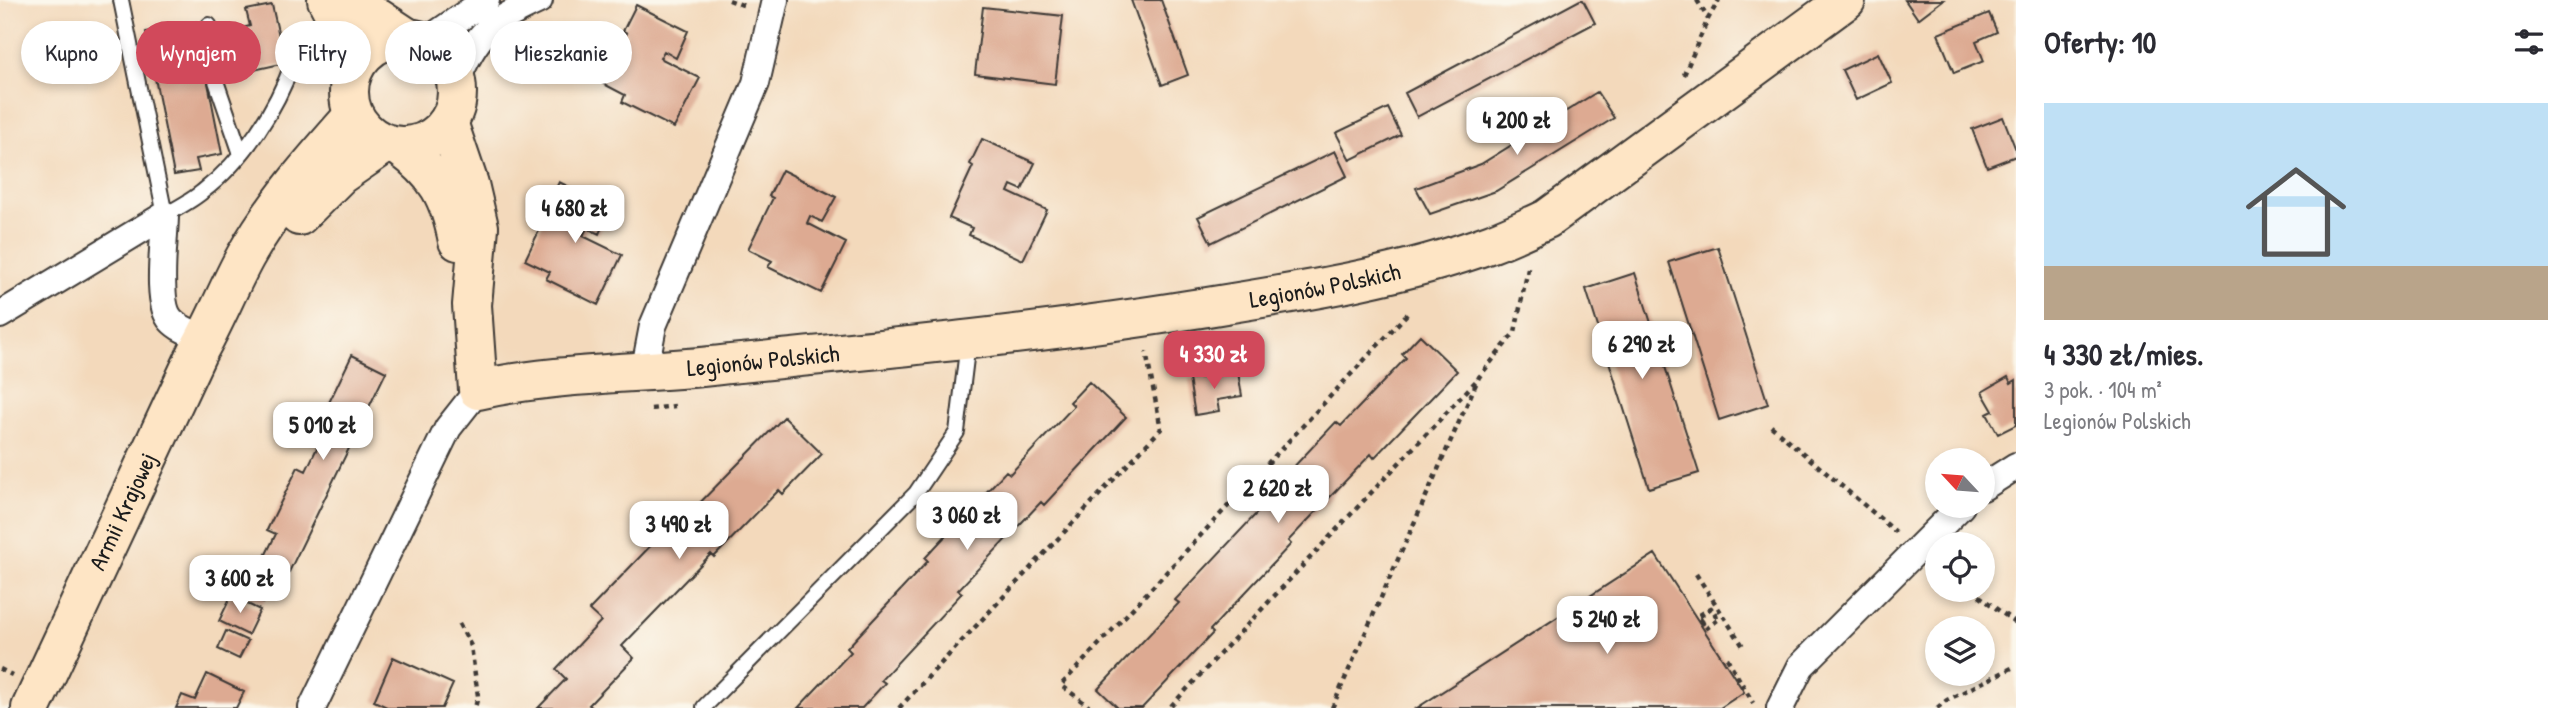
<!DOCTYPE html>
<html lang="pl">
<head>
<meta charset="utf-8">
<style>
  body { margin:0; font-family:"Patrick Hand",sans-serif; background:#f7f7f7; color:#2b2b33; height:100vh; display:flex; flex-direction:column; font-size:26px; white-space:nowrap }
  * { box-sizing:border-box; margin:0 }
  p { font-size:23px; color:#7c7c81 }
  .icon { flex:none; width:38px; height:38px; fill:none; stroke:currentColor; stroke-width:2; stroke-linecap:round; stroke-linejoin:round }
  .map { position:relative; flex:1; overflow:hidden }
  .panel { display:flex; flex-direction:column; background:#fff; width:560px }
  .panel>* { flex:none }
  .banner { position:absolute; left:21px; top:21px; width:665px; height:63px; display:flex; gap:14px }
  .needle { width:46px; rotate:296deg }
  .controls { position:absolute; left:1925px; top:448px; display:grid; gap:14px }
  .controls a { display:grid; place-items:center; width:70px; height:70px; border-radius:50%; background:#fff; box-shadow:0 4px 10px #0003; font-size:35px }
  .price { position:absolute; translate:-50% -60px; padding:0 16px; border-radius:14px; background:#fff; color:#222; font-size:23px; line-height:46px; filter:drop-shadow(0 2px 4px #0008) }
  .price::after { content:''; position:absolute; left:50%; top:42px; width:21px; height:16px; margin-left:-10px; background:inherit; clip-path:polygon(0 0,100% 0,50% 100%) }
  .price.active { background:#d1495b; color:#fff }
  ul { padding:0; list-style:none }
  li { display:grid; align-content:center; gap:14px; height:371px; padding:0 28px }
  li span { display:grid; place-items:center; height:217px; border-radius:0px; color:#555 }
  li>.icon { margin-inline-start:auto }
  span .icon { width:126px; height:126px; fill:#fffc; stroke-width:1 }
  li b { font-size:30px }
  h2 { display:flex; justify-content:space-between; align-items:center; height:84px; padding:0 28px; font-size:30px }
  .tag { padding:0 24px; border-radius:32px; background:#fff; box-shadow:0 4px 10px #0003; font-size:24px; line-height:63px }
  .tag.active { background:#d1495b; color:#fff }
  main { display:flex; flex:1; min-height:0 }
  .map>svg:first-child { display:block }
  .building { fill:#ddaa92 }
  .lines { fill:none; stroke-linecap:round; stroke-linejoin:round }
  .lane-casing { stroke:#3c3834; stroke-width:18 }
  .street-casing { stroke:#3c3834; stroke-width:30 }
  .secondary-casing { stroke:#3c3834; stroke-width:42 }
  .path { stroke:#3c3834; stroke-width:4.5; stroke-dasharray:5 5; stroke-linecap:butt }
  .lane { stroke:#fff; stroke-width:14 }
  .street { stroke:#fff; stroke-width:26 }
  .secondary { stroke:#fee5c5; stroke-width:38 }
  .labels { text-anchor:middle; stroke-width:6; stroke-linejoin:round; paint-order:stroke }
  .street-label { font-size:24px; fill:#1c1c1c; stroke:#fbf7ec }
</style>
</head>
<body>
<main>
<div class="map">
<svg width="2016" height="708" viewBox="0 0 2016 708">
  <rect width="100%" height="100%" fill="#fbf7ec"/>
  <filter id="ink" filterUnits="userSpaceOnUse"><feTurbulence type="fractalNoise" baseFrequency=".0143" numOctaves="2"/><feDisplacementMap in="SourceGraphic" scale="14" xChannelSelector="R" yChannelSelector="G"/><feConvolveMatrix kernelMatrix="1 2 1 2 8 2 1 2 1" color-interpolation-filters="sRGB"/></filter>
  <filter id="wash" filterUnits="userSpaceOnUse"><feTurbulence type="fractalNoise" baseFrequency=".00686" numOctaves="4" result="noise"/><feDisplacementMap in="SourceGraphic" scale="28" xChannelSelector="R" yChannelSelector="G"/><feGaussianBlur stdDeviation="1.57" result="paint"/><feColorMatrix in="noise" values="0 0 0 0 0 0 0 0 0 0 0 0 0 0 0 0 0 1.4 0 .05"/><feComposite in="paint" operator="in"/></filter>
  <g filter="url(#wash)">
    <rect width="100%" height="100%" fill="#f3d9bb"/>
    <g id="blocks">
      <path class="building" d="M 1131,0 L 1161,0 L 1188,75 L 1162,85 Z
        M 1580,0 L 1583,0 L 1595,23 L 1417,117 L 1405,93 Z
        M 1905,0 L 1943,0 L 1918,19 Z
        M 272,5 L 285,63 L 236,74 L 226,32 L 250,26 L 246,10 Z
        M 636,5 L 688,31 L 676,58 L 664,51 L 660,58 L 700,78 L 674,128 L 622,102 L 625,95 L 602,83 L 627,33 L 623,31 Z
        M 983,7 L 1063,16 L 1055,84 L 975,74 Z
        M 1989,13 L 1997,32 L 1976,41 L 1984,61 L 1954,73 L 1938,34 Z
        M 196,22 L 222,154 L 196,159 L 199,171 L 174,175 L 146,32 Z
        M 1878,53 L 1892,83 L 1856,100 L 1842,70 Z
        M 1597,92 L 1614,118 L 1496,191 L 1430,214 L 1416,188 L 1481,164 Z
        M 1388,108 L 1401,135 L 1350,160 L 1336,133 Z
        M 2003,117 L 2016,150 L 2016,156 L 1987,167 L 1972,129 Z
        M 982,139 L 1035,163 L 1022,190 L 1011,185 L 1008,192 L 1047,210 L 1023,260 L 969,235 L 972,228 L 949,218 L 973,166 L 970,164 Z
        M 1335,151 L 1347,176 L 1211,243 L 1198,217 Z
        M 782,170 L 836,197 L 822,222 L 810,216 L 807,223 L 846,243 L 821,293 L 768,267 L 772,261 L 748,249 L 773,198 L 769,196 Z
        M 559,182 L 611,207 L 599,234 L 587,228 L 583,236 L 622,255 L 598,305 L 546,279 L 550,272 L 525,260 L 549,210 L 546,208 Z
        M 1718,247 L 1768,404 L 1719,420 L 1669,262 Z
        M 1635,273 L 1699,473 L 1649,488 L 1586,289 Z
        M 1420,335 L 1457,371 L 1374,458 L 1371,454 L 1288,541 L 1291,544 L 1210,630 L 1213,633 L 1142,708 L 1118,708 L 1098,689 L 1179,603 L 1175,600 L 1258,512 L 1254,509 L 1336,422 L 1341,426 L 1406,358 L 1402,354 Z
        M 352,355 L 386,372 L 289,572 L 263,560 L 276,534 L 267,530 L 298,467 L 306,471 L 330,421 L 322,417 Z
        M 1238,372 L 1242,396 L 1217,400 L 1219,411 L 1195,415 L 1189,379 Z
        M 2008,377 L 2011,383 L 2016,380 L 2016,425 L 1998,434 L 1987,414 L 1993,411 L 1982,392 Z
        M 1089,382 L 1126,417 L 1044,505 L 1041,502 L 958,590 L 962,593 L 881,680 L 885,683 L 862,708 L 798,708 L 851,652 L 847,648 L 928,561 L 925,558 L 1006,471 L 1010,474 L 1074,406 L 1070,402 Z
        M 784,417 L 822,454 L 783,494 L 779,490 L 714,557 L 711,554 L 622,646 L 634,658 L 589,705 L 593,708 L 538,708 L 566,679 L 556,669 L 601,621 L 589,610 L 681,514 L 685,518 Z
        M 1655,554 L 1744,692 L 1720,708 L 1417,708 Z
        M 242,563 L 275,578 L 263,603 L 230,587 Z
        M 231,596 L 260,610 L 248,635 L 219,621 Z
        M 226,631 L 248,641 L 239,659 L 218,649 Z
        M 393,657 L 453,684 L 442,708 L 389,708 L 374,701 Z
        M 207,674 L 244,692 L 236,708 L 176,708 L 182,695 L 195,700 Z"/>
    </g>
  </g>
  <g filter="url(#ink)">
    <use href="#blocks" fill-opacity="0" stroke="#3c3834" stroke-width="2"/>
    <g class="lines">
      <g class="lane-casing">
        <path id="lane" d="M 121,0 L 165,215 C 178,208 191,201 202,192 C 244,160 276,110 294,60
          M 209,25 L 216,81 L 241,154
          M 704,707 L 916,493 L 957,432 L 968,342"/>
      </g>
      <g class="street-casing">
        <path id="street" d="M 425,42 L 486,0
          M 456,82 C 477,31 490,23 539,0
          M 165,215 C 165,239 155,303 171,320 C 179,329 194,334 205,339
          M 0,315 L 165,215
          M 644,373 L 653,326 L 756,83 L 775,0
          M 1983,487 L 2016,466
          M 312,708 L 448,428 L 478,390
          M 1780,708 L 1801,666 L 1961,506"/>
      </g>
      <g class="secondary-casing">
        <g id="secondary">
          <path d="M 327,0 L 345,35 L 352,73"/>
          <path d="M 355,0 L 358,5 L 408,38"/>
          <circle cx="403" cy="92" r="54"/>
          <path id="s1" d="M 448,122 L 469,184 L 479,227 L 472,305 L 478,390 C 551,373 636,374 711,366 C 873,350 1034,335 1194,309 C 1294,293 1397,278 1492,243 C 1511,236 1529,227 1547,219 L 1846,0"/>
          <path d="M 400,147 C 437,174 449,196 458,241"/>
          <path d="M 299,216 L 340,175 L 385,144"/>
          <path id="s2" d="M 31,708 L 197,353 C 215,322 228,288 245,257 C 274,205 314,160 353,116"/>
        </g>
      </g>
      <path class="path" d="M 729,0 L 745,6
        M 1697,0 L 1708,19
        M 1684,75 L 1708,19 L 1719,0
        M 651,409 L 675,406
        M 1771,426 L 1896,532
        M 1696,574 L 1743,646
        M 1971,590 L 2016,623
        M 459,624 L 471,646 L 478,696 L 475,708
        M 1701,624 L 1703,623 L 1699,617 L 1711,608 L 1719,619 L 1707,628 L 1698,616 L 1711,608 L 1716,616 L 1721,613
        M 1727,658 L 1753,703
        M 0,669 L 12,675
        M 1171,706 L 1476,381
        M 899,708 L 1161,429 L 1146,352
        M 1091,708 L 1061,685 L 1409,312
        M 1332,708 L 1479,377 L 1515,332 L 1529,264
        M 1937,708 L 1947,700 L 2016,666"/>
      <use href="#lane" class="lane"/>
      <use href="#street" class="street"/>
      <use href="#secondary" class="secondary"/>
    </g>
  </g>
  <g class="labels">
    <g class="street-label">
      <text dy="8" stroke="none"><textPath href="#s1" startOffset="1127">Legionów Polskich</textPath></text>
      <text dy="8" stroke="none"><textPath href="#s1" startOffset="560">Legionów Polskich</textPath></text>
      <text dy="8" stroke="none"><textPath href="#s2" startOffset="217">Armii Krajowej</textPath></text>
    </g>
  </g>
</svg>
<div class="controls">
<a><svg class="needle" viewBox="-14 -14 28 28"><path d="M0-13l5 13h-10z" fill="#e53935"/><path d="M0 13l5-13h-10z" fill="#7c7c81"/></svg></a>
<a><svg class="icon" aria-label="locate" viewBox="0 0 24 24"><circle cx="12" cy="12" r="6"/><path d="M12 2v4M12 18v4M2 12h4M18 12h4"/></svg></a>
<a><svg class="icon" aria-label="layers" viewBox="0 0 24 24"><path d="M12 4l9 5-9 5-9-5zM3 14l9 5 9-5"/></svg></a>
</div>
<b class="price" style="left:1517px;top:157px">4 200 zł</b>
<b class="price" style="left:575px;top:245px">4 680 zł</b>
<b class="price" style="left:1642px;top:381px">6 290 zł</b>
<b class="price active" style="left:1214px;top:391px">4 330 zł</b>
<b class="price" style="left:323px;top:462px">5 010 zł</b>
<b class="price" style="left:1278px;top:525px">2 620 zł</b>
<b class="price" style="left:967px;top:552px">3 060 zł</b>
<b class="price" style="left:679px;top:561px">3 490 zł</b>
<b class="price" style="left:240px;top:615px">3 600 zł</b>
<b class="price" style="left:1607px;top:656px">5 240 zł</b>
<div class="banner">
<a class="tag">Kupno</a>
<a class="tag active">Wynajem</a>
<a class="tag">Filtry</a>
<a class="tag">Nowe</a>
<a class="tag">Mieszkanie</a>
</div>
</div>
<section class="panel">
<h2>Oferty: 10<svg class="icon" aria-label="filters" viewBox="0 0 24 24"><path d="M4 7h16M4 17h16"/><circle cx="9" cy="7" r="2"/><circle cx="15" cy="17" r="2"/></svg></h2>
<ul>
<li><span style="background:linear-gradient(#bfe0f5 75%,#b9a48a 0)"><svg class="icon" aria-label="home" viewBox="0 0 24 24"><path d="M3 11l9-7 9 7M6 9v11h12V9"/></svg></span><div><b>4 330 zł/mies.</b><p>3 pok. · 104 m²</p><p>Legionów Polskich</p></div></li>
</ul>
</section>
</main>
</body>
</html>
